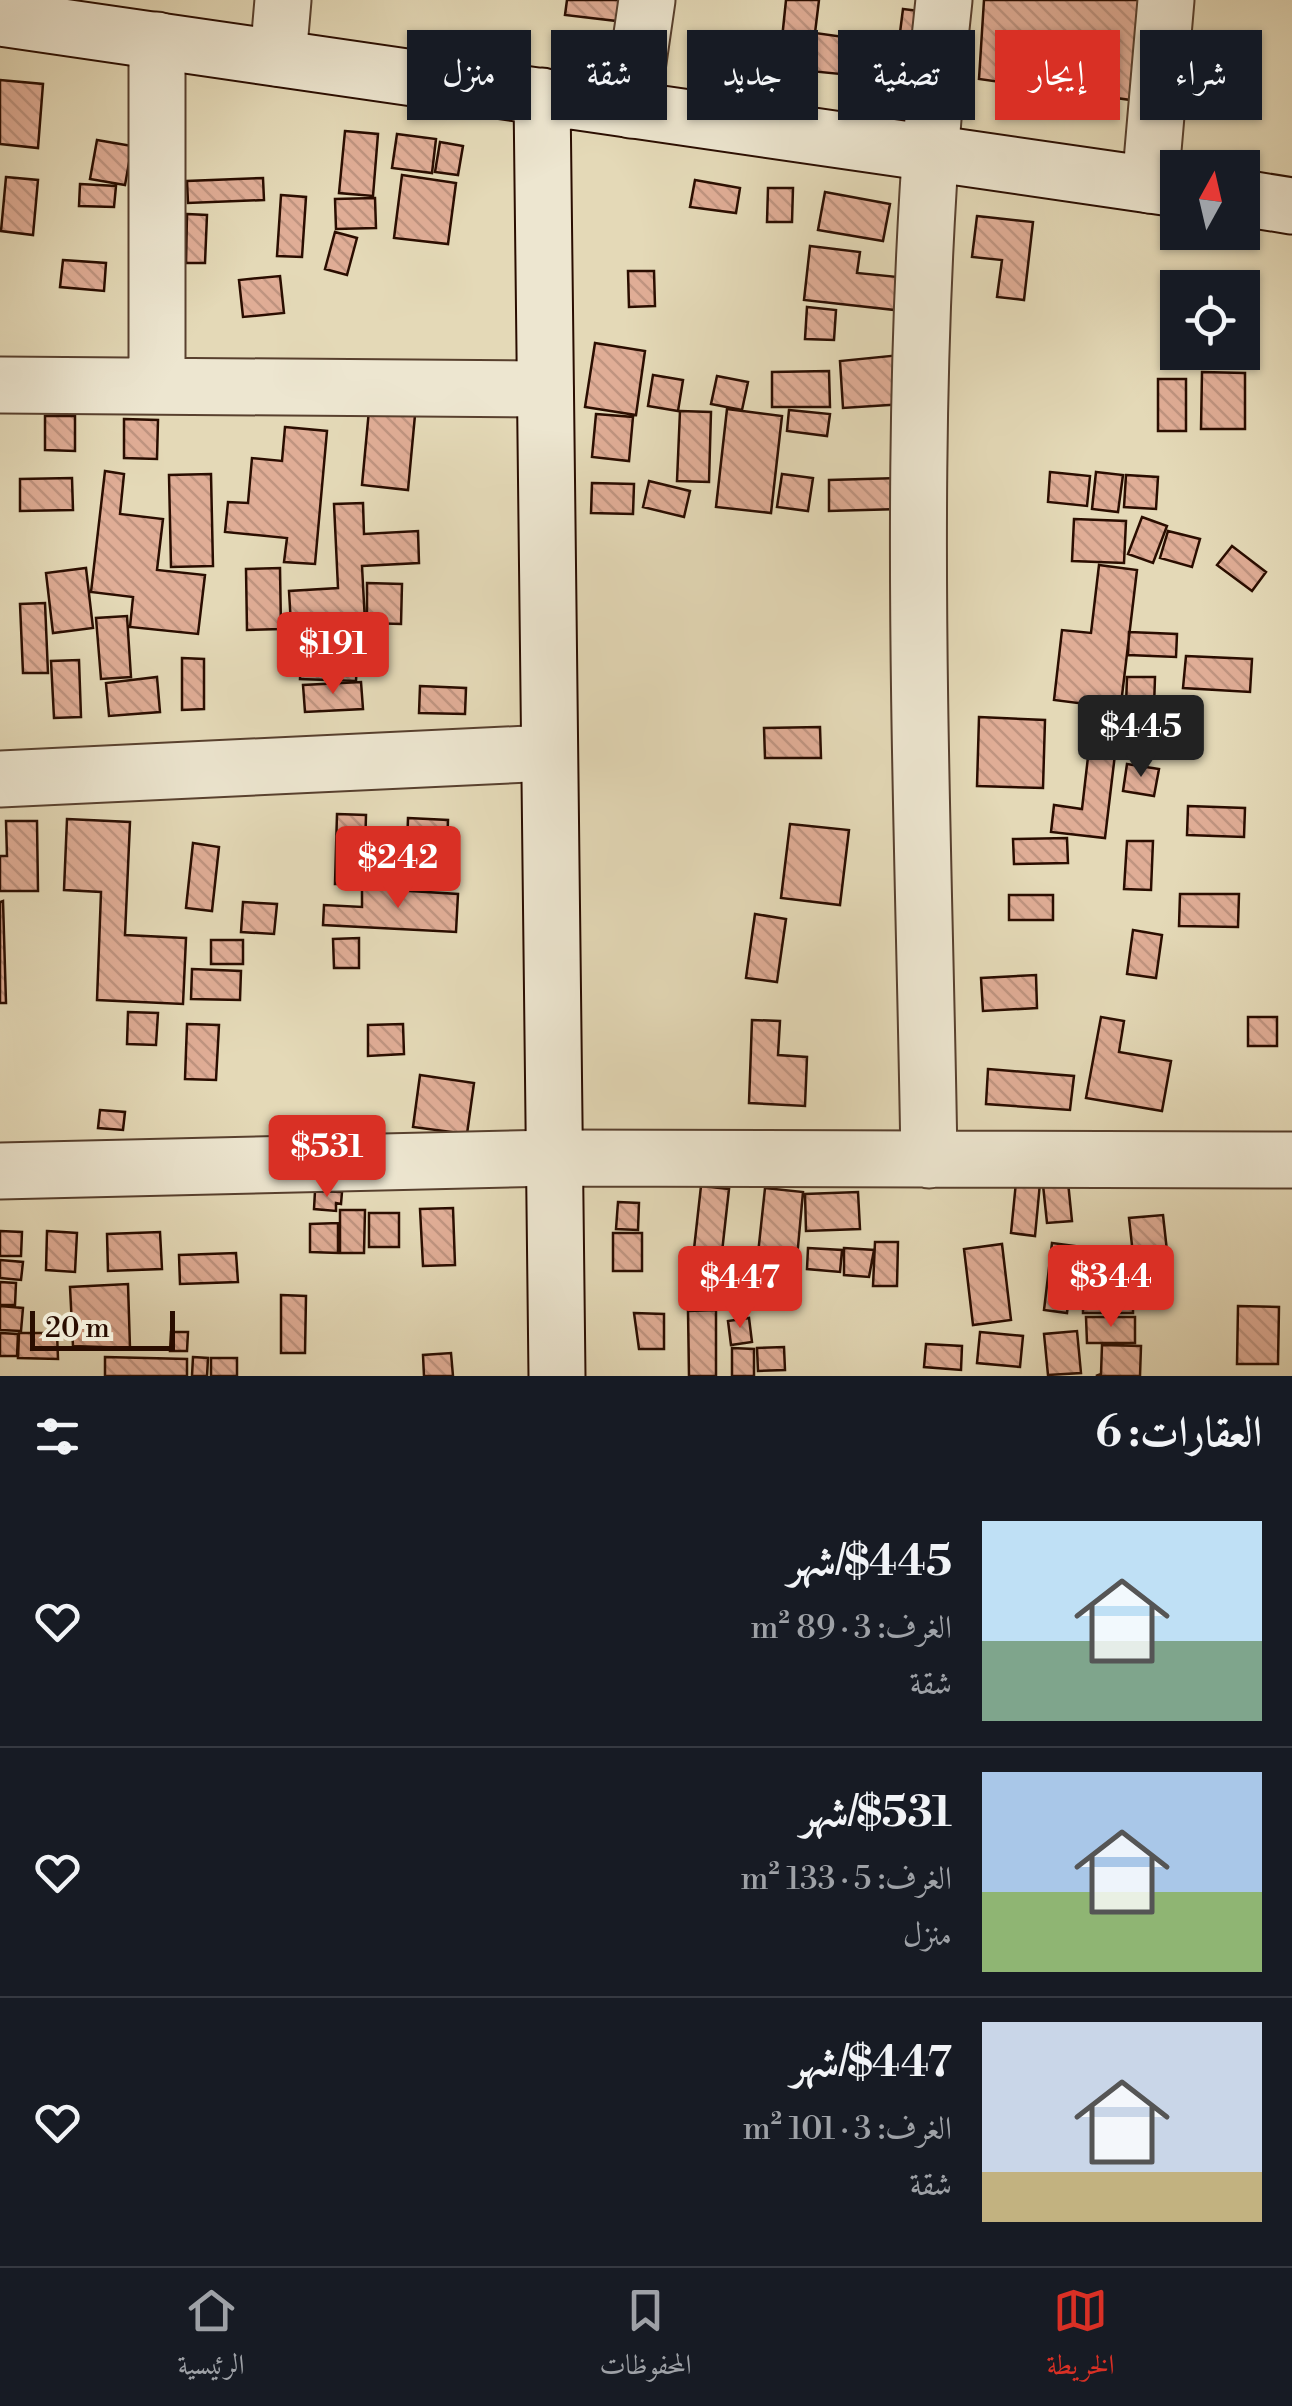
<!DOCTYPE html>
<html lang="ar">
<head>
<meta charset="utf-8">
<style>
  body { margin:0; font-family:"Libre Bodoni",Amiri,serif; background:#242831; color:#f1f3f6; direction:rtl; height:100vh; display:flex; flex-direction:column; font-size:38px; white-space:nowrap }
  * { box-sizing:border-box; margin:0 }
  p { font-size:32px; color:#9ea1a6 }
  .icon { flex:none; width:55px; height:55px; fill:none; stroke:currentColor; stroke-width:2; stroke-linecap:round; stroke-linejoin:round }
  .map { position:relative; height:1376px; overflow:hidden; direction:ltr }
  .sheet { display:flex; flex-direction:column; background:#171b24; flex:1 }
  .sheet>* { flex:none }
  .banner { position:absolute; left:30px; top:30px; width:1232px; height:90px; direction:rtl; display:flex; gap:20px }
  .needle { width:65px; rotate:8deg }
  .buttons { position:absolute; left:1160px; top:150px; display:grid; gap:20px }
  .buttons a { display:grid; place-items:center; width:100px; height:100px; border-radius:0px; background:#171b24; box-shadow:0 2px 8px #0004; font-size:50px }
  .scale { position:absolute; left:30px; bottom:25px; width:145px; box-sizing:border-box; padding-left:10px; border:5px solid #2a0d00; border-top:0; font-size:28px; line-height:35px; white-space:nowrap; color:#2a0d00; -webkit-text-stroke:8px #ede6d0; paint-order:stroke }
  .price { position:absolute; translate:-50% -85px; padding:0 22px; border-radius:10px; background:#d93025; color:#fff; font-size:32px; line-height:65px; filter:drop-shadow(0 2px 5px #0008) }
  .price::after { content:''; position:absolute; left:50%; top:60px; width:30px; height:22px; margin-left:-15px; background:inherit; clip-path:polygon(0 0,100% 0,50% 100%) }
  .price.selected { background:#222; color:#fff }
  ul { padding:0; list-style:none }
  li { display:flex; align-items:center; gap:30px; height:250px; padding:0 30px }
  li+li { border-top:2px solid #363941 }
  li span { display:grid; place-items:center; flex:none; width:280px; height:200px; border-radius:0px; color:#555 }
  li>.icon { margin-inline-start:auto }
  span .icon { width:120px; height:120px; fill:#fffc; stroke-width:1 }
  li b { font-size:42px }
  h2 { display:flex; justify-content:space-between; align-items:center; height:120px; padding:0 30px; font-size:42px }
  .tag { padding:0 35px; border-radius:0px; background:#171b24; box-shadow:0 2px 8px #0004; font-size:35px; line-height:90px }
  .tag.selected { background:#d93025; color:#fff }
  .menu { display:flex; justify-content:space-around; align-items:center; height:140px; border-top:2px solid #363941; background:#171b24; font-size:28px; color:#9ea1a6 }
  .menu a { display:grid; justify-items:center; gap:5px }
  .menu .selected { color:#d93025 }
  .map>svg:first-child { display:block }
  .building { fill:url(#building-back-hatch); stroke:#2a0d00; stroke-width:2.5 }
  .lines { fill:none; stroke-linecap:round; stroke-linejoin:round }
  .street-casing { stroke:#58402e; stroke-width:59 }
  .secondary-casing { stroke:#2a0d00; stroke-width:59 }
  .street { stroke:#ede6d0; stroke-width:55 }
  .secondary { stroke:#ede6d0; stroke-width:55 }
</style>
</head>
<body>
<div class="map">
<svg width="1292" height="1376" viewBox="0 0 1292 1376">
  <defs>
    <pattern id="building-back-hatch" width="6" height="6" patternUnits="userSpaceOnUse" patternTransform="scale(2.5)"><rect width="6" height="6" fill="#e0ad96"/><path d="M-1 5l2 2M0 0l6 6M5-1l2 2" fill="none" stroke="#c09480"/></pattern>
  </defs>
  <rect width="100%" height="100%" fill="#e4d9b7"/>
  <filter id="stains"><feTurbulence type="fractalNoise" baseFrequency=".002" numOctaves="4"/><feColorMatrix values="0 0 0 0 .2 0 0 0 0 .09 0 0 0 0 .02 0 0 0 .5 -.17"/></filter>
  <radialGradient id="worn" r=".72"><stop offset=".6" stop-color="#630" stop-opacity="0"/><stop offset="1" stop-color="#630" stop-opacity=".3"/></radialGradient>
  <path class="building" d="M 567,0 L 619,0 L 617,21 L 565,15 Z
    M 786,0 L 819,0 L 815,33 L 844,37 L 840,74 L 779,68 Z
    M 984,0 L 1144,0 L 1138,101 L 979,79 Z
    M 903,9 L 928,12 L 922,60 L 897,56 Z
    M 696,34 L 729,36 L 728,65 L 694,63 Z
    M 0,80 L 43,84 L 38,148 L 0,144 Z
    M 345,131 L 378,134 L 373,196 L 339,193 Z
    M 397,134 L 436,139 L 432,173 L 392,168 Z
    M 97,140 L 132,146 L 125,185 L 90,179 Z
    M 440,142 L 463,146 L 458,175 L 435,172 Z
    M 402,175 L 456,183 L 448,244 L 394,238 Z
    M 6,177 L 38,180 L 33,235 L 1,231 Z
    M 263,178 L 264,200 L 188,203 L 187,181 Z
    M 695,180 L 740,188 L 736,213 L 690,207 Z
    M 80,184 L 116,186 L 114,207 L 79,206 Z
    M 768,188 L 793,188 L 792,222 L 767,222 Z
    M 825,192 L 890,204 L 883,241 L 818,230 Z
    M 281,195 L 306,197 L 302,257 L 277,256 Z
    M 375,198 L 376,228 L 336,229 L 335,199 Z
    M 187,214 L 207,215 L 205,263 L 186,263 Z
    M 977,216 L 1033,222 L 1024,300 L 997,297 L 1002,260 L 972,257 Z
    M 335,232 L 357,238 L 347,275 L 325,269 Z
    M 810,246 L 860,252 L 857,273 L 898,277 L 895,310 L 804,300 Z
    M 63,260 L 106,263 L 104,291 L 60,287 Z
    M 628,271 L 654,271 L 655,306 L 629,307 Z
    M 280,276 L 284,313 L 243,317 L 239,280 Z
    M 807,307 L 836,310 L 834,340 L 805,339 Z
    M 595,343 L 645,351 L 636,415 L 585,407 Z
    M 900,355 L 904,404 L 843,408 L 840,361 Z
    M 829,371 L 830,407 L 772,407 L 772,372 Z
    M 1202,372 L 1245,373 L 1245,429 L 1201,429 Z
    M 653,375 L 683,380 L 678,411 L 648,406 Z
    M 717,376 L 748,382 L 742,410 L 711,404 Z
    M 1158,379 L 1186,379 L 1186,431 L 1158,431 Z
    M 727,409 L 782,416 L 771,513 L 716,507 Z
    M 369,410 L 415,415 L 408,490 L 362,485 Z
    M 789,410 L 830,414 L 827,436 L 787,431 Z
    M 680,411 L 711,412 L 709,482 L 677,481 Z
    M 596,414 L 633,417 L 629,461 L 592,457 Z
    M 45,416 L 75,416 L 75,451 L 45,450 Z
    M 124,419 L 158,420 L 157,459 L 124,458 Z
    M 285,427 L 327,431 L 315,564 L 284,562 L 287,538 L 225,532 L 228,502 L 248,503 L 252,458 L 282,461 Z
    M 105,471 L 124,474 L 120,514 L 163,519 L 157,570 L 205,575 L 198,634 L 130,627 L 133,597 L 91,592 Z
    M 1050,472 L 1090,476 L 1087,506 L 1048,502 Z
    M 1096,472 L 1123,475 L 1118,512 L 1092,509 Z
    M 211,474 L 213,566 L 171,567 L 169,475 Z
    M 782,474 L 813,478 L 808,511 L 777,507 Z
    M 1126,475 L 1158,477 L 1156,509 L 1124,507 Z
    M 72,478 L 73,510 L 20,511 L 20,479 Z
    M 899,478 L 900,509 L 829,511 L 829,480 Z
    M 649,481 L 690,491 L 684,517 L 643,507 Z
    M 592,483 L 634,484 L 633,514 L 591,513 Z
    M 363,503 L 364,534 L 418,531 L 419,563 L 362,566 L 365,622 L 291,625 L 289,591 L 338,588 L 334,504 Z
    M 1142,517 L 1167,526 L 1153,563 L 1128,554 Z
    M 1074,519 L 1126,521 L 1124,563 L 1072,561 Z
    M 1168,531 L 1200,539 L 1192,567 L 1160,558 Z
    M 1232,546 L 1266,572 L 1252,591 L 1217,565 Z
    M 1099,565 L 1137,570 L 1105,838 L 1051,832 L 1054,805 L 1082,809 L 1094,705 L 1054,700 L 1062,630 L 1091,633 Z
    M 86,568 L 93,628 L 53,633 L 46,573 Z
    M 280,568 L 281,629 L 247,630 L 246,569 Z
    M 367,583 L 402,584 L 401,624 L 367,623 Z
    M 45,603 L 48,673 L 23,673 L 20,604 Z
    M 127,616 L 131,677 L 101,679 L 96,618 Z
    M 1129,632 L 1177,634 L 1176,657 L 1128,655 Z
    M 302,637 L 358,639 L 356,681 L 300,679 Z
    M 1186,656 L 1252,659 L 1250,692 L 1183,688 Z
    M 182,658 L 204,659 L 204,709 L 182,710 Z
    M 79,660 L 81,717 L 54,718 L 51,661 Z
    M 157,677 L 160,712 L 109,716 L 106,683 Z
    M 1127,677 L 1155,677 L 1154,707 L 1126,706 Z
    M 361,682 L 363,709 L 305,712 L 303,685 Z
    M 420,686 L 466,688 L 465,714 L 419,713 Z
    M 1158,710 L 1160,734 L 1126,735 L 1125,711 Z
    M 979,717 L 1045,720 L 1043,788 L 977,786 Z
    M 820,727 L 821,758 L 765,758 L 764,728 Z
    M 1127,764 L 1159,769 L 1154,796 L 1123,791 Z
    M 1188,806 L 1245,808 L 1244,837 L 1187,835 Z
    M 337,814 L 366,815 L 364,884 L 335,884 Z
    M 408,818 L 448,820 L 447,848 L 407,846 Z
    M 67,819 L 130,822 L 125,935 L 186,938 L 183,1004 L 97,1000 L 101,892 L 64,890 Z
    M 6,821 L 37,821 L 38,891 L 0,891 L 0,856 L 7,856 Z
    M 790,824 L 849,830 L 840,905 L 781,898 Z
    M 1067,838 L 1068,863 L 1014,864 L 1013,839 Z
    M 1127,841 L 1153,841 L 1151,890 L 1124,889 Z
    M 193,843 L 219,847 L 212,911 L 186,908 Z
    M 362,888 L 458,894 L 456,932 L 323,925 L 324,905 L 362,907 Z
    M 1180,894 L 1239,894 L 1238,927 L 1179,926 Z
    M 1009,895 L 1053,895 L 1053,920 L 1009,920 Z
    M 3,901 L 6,1003 L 0,1003 L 0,902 Z
    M 243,902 L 277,904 L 274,934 L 241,932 Z
    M 755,914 L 786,919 L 777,982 L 746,978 Z
    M 1133,930 L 1162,935 L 1156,978 L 1127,974 Z
    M 359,938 L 359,968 L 334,968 L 333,939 Z
    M 211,940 L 243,940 L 243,964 L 211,964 Z
    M 192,969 L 241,971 L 240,1000 L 191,999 Z
    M 1036,975 L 1037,1008 L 983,1011 L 981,978 Z
    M 128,1012 L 158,1013 L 156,1045 L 127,1044 Z
    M 1101,1017 L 1124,1021 L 1119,1052 L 1171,1061 L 1162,1111 L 1086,1098 Z
    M 1248,1017 L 1277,1017 L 1277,1046 L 1248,1046 Z
    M 752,1020 L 780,1021 L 778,1055 L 807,1057 L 805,1106 L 749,1103 Z
    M 187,1024 L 219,1025 L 216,1080 L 185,1079 Z
    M 403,1024 L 404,1054 L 368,1056 L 368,1025 Z
    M 988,1069 L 1074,1076 L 1070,1110 L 986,1104 Z
    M 420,1075 L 474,1083 L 467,1134 L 413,1127 Z
    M 100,1110 L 125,1112 L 123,1130 L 98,1128 Z
    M 1016,1182 L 1040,1183 L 1035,1236 L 1011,1233 Z
    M 1068,1182 L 1072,1221 L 1047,1223 L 1043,1185 Z
    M 701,1186 L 729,1189 L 720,1270 L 692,1267 Z
    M 765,1188 L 803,1192 L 797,1258 L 758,1254 Z
    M 315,1191 L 342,1192 L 341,1204 L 336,1203 L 336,1211 L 314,1209 Z
    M 858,1192 L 860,1229 L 806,1231 L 805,1194 Z
    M 618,1202 L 639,1203 L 638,1230 L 616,1229 Z
    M 453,1208 L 455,1265 L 423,1266 L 420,1209 Z
    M 340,1210 L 365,1210 L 364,1253 L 340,1253 Z
    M 369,1213 L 399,1213 L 399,1247 L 369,1247 Z
    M 1163,1215 L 1170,1278 L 1136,1282 L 1129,1218 Z
    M 338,1223 L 338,1253 L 310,1252 L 310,1224 Z
    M 0,1231 L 22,1232 L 21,1256 L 0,1256 Z
    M 47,1231 L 77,1233 L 75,1272 L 46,1270 Z
    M 160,1232 L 162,1269 L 108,1271 L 107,1234 Z
    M 613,1233 L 642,1233 L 642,1271 L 613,1271 Z
    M 875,1242 L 898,1242 L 897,1286 L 873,1286 Z
    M 1052,1243 L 1075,1246 L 1067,1313 L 1044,1310 Z
    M 1002,1244 L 1011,1320 L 973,1325 L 964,1249 Z
    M 808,1248 L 842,1250 L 840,1272 L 807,1269 Z
    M 844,1248 L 874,1250 L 869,1277 L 844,1275 Z
    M 236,1253 L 238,1282 L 180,1284 L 179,1255 Z
    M 0,1260 L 23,1262 L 21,1280 L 0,1278 Z
    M 0,1282 L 16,1283 L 15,1305 L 0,1305 Z
    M 128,1284 L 130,1348 L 73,1346 L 70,1287 Z
    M 1083,1288 L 1102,1288 L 1102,1313 L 1083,1313 Z
    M 1106,1290 L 1133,1290 L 1133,1313 L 1106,1313 Z
    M 281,1295 L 306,1296 L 305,1353 L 281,1353 Z
    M 0,1306 L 23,1308 L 21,1331 L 0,1330 Z
    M 1238,1306 L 1279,1307 L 1278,1364 L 1237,1364 Z
    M 716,1310 L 716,1376 L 689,1376 L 688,1311 Z
    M 634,1313 L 664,1314 L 664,1349 L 639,1349 Z
    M 1086,1317 L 1135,1317 L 1135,1343 L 1087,1343 Z
    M 749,1318 L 752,1342 L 731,1345 L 728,1321 Z
    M 1077,1331 L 1081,1373 L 1048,1375 L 1044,1334 Z
    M 171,1332 L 188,1332 L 187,1351 L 170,1351 Z
    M 980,1332 L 1023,1336 L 1020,1367 L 977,1363 Z
    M 0,1333 L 18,1334 L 17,1356 L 0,1356 Z
    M 19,1333 L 57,1333 L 58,1359 L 18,1358 Z
    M 926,1344 L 962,1346 L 961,1370 L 924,1367 Z
    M 1102,1345 L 1141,1346 L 1140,1376 L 1096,1376 L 1101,1374 Z
    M 784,1347 L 785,1370 L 758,1371 L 757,1348 Z
    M 732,1348 L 754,1349 L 754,1376 L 732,1376 Z
    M 451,1353 L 453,1376 L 424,1376 L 423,1355 Z
    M 105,1357 L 187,1359 L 187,1376 L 105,1376 Z
    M 193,1357 L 208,1358 L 207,1376 L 192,1376 Z
    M 211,1358 L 237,1358 L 237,1376 L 211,1376 Z"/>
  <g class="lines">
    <g class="street-casing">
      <path id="street" d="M 157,40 L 157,386
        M 278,58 L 283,0
        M 631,110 L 647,0
        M 1150,185 L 1166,0
        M 0,385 L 545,389
        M 0,779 L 549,753
        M 929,1160 C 923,774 902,384 944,0
        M 0,1171 L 554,1158 L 1292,1160"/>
    </g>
    <g class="secondary-casing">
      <path id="secondary" d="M 0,18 L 1178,189
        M 542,96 L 557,1376
        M 1242,198 L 1292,206"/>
    </g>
    <use href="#street" class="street"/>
    <use href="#secondary" class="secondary"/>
  </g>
  <rect width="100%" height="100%" filter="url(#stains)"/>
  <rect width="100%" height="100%" fill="url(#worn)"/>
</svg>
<div class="buttons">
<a><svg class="needle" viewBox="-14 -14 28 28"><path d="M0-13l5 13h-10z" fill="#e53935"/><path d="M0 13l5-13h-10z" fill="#9ea1a6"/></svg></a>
<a><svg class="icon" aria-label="locate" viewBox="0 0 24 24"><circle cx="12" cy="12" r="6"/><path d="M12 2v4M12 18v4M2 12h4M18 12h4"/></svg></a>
</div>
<div class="scale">20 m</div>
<b class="price" style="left:333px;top:697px">$191</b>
<b class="price selected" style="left:1141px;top:780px">$445</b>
<b class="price" style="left:398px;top:911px">$242</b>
<b class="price" style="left:327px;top:1200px">$531</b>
<b class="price" style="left:1111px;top:1330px">$344</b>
<b class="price" style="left:740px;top:1331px">$447</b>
<div class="banner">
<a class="tag">شراء</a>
<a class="tag selected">إيجار</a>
<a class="tag">تصفية</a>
<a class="tag">جديد</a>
<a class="tag">شقة</a>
<a class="tag">منزل</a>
</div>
</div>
<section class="sheet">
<h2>العقارات: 6<svg class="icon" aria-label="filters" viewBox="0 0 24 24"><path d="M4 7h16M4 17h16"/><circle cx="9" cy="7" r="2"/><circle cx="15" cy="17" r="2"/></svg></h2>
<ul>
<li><span style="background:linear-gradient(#bfe0f5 60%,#7fa58c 0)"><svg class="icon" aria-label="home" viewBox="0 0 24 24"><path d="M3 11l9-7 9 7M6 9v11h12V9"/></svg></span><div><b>$445/شهر</b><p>الغرف: 3 · 89 m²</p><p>شقة</p></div><svg class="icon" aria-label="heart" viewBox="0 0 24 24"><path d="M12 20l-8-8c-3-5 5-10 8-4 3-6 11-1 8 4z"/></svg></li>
<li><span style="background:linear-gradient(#a9c7e8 60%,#8fb573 0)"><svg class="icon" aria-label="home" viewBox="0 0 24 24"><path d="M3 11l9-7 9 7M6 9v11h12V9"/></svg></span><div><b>$531/شهر</b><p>الغرف: 5 · 133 m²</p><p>منزل</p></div><svg class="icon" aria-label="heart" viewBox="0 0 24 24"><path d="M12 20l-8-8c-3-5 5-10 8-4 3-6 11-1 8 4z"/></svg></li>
<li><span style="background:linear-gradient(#c9d6e8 75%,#c2b280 0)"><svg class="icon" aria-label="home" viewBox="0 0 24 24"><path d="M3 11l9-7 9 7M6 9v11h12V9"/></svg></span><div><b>$447/شهر</b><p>الغرف: 3 · 101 m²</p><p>شقة</p></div><svg class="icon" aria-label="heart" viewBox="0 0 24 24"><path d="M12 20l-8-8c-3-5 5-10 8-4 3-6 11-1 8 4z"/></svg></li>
</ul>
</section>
<nav class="menu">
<a class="selected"><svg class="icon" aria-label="map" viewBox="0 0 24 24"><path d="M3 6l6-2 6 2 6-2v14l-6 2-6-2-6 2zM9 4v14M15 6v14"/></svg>الخريطة</a>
<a><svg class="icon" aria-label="saved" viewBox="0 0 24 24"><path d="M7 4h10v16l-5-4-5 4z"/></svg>المحفوظات</a>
<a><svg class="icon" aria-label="home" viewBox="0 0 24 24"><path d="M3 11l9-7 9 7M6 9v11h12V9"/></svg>الرئيسية</a>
</nav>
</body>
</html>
